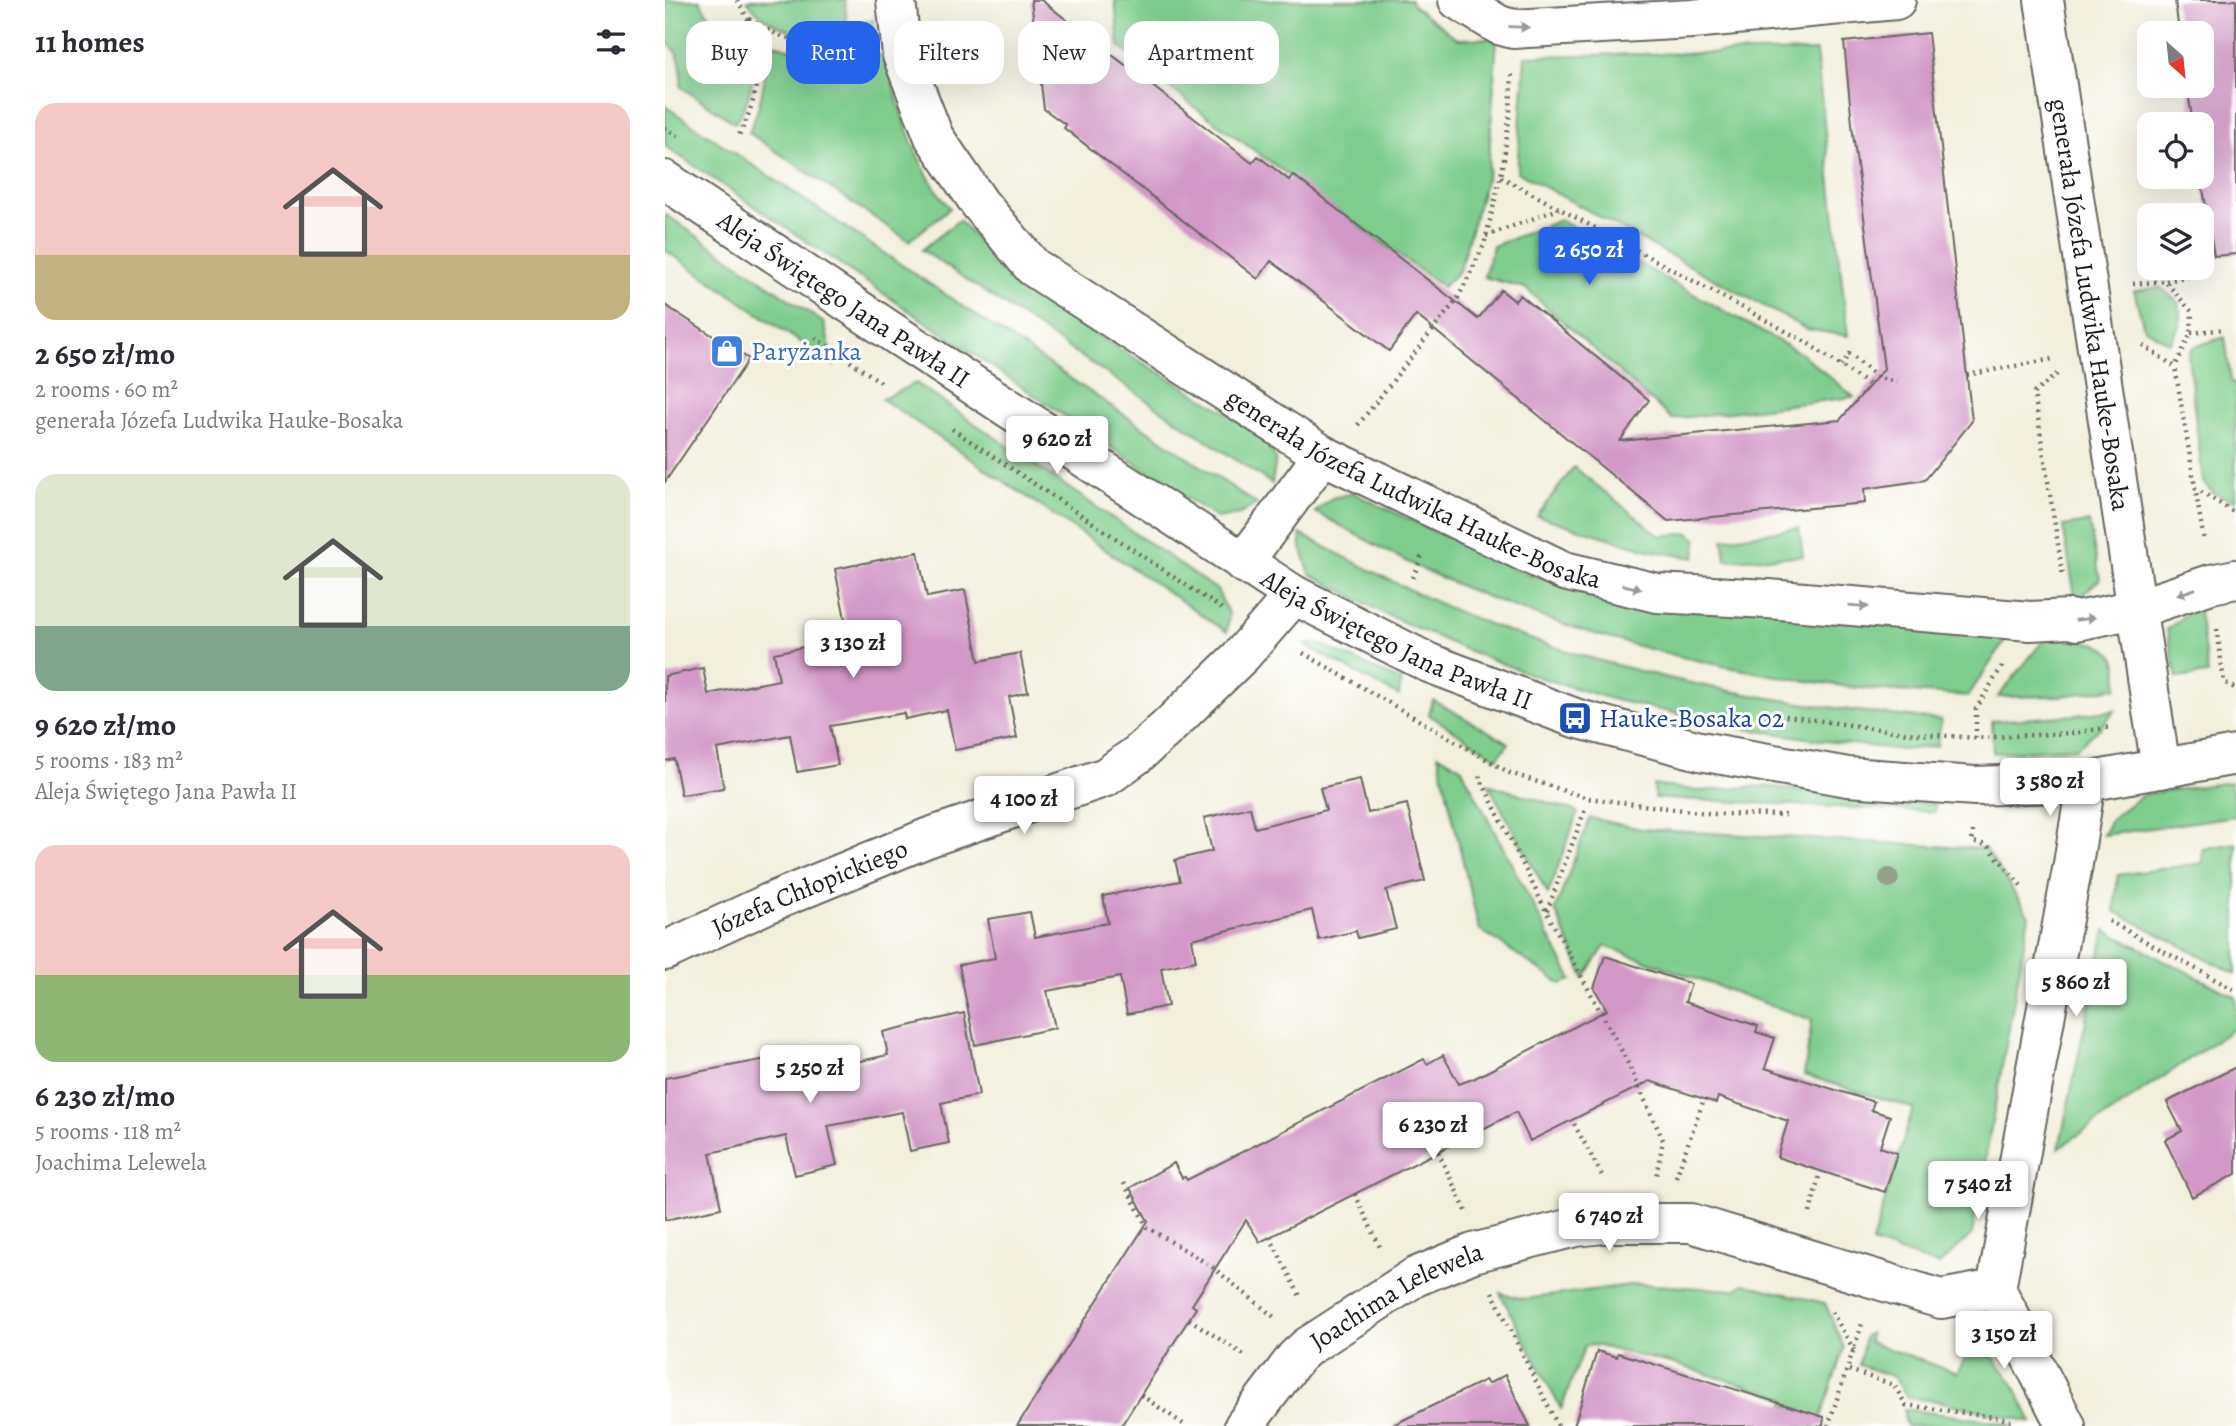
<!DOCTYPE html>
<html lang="en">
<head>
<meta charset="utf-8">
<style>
  body { margin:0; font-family:Alegreya,serif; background:#f2f2f3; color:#2b2b33; height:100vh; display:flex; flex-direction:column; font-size:26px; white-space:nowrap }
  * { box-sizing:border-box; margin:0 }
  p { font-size:23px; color:#7c7c81 }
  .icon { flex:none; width:38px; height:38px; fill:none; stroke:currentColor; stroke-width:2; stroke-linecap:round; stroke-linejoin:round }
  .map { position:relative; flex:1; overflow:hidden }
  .sheet { display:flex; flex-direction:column; background:#fff; width:665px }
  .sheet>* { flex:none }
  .hud { position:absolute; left:21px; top:21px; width:665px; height:63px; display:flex; gap:14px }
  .needle { width:46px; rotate:153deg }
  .tools { position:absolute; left:1472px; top:21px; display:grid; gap:14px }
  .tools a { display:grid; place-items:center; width:77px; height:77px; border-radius:14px; background:#fff; box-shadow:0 7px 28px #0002; font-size:35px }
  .price { position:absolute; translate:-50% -60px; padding:0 16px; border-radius:7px; background:#fff; color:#222; font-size:23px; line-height:46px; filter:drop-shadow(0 2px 4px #0008) }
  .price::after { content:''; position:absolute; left:50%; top:42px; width:21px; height:16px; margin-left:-10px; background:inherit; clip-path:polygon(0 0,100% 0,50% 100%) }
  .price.current { background:#2563eb; color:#fff }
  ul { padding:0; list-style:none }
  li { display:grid; align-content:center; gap:14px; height:371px; padding:0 35px }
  li span { display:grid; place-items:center; height:217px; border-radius:21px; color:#555 }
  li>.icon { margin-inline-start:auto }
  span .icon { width:126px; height:126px; fill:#fffc; stroke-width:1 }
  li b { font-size:30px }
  h2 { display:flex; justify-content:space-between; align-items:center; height:84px; padding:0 35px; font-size:30px }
  .tag { padding:0 24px; border-radius:21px; background:#fff; box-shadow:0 7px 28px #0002; font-size:24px; line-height:63px }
  .tag.current { background:#2563eb; color:#fff }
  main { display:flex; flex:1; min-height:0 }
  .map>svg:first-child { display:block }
  .green { fill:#7ecd8d; stroke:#4d7454; stroke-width:2 }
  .building { fill:#d398c6 }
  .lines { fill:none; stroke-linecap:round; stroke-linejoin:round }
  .minor-casing { stroke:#676660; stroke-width:42 }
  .path { stroke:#676660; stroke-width:4.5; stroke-dasharray:2 5; stroke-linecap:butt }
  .minor { stroke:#fff; stroke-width:38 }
  .tree { fill:#92a28c }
  .oneway { fill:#999 }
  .labels { text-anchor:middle; stroke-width:6; stroke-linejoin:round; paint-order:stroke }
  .street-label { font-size:26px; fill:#1c1c1c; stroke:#fff }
  .shop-label { font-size:26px; fill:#366cbe; stroke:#fff; text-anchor:start }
  .transit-label { font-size:26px; fill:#164399; stroke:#fff; text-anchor:start }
</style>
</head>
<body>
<main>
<section class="sheet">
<h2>11 homes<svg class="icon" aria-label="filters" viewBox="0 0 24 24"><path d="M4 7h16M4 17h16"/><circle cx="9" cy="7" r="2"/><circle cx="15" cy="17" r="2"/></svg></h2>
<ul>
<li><span style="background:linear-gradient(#f6c9c9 70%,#c2b280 0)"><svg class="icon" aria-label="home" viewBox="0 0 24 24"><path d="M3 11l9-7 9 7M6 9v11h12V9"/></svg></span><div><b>2 650 zł/mo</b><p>2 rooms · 60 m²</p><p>generała Józefa Ludwika Hauke-Bosaka</p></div></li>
<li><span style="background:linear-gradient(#dfe7d0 70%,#7fa58c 0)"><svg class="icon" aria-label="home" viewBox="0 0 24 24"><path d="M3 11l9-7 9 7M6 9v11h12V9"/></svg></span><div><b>9 620 zł/mo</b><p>5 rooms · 183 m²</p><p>Aleja Świętego Jana Pawła II</p></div></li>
<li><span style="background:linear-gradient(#f6c9c9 60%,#8fb573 0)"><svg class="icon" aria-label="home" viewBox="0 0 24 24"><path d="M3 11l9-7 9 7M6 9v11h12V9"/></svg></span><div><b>6 230 zł/mo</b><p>5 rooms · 118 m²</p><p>Joachima Lelewela</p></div></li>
</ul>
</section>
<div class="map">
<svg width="1571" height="1426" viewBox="0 0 1571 1426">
  <rect width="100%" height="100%" fill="#fff"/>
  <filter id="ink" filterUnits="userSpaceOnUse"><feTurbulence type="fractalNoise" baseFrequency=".0143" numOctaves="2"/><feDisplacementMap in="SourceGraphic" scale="14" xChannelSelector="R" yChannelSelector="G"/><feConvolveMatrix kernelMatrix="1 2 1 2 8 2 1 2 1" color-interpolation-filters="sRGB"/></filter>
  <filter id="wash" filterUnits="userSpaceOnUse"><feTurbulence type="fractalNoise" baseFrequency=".00686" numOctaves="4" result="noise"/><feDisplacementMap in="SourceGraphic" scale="28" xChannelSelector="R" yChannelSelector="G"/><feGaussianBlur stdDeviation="1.57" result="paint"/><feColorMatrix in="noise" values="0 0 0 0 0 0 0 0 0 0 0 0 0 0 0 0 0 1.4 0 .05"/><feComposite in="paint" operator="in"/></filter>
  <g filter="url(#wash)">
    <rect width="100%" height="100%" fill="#f2efdd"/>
    <path class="green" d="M 0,0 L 35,0 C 42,18 53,24 72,18 C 92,55 94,88 70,123 L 16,87 C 17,68 17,52 0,41 Z
      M 82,0 L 180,0 L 182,25 L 209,20 L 210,33 C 169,41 107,39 82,0 Z
      M 450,0 L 746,0 L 748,5 L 793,39 L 832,38 L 823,172 L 794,271 L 778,287 L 528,106 L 454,46 Z
      M 98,40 C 121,48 142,55 167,56 C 184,56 199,52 216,55 L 223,65 C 235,114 252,169 285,208 L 244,241 L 84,133 C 97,103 104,73 98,40 Z
      M 1151,51 L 1183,336 L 1141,329 L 852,172 L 860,56 Z
      M 0,106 L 592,504 L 575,514 L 551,518 L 0,146 Z
      M 0,214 L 159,323 L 169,365 L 0,250 Z
      M 294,220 L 355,286 L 404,319 L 575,420 L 601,442 L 611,458 L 607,484 L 257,250 Z
      M 895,220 L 1137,354 L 1189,397 L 1007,419 L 860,288 L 819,277 L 828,246 Z
      M 1495,287 L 1515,304 L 1515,326 L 1504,343 L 1479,328 L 1469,291 Z
      M 1560,337 L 1566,381 L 1571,385 L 1570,501 L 1548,493 L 1538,482 L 1523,355 L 1528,347 Z
      M 251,383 L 552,590 L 564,614 L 562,632 L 217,399 Z
      M 909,467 L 995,536 L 1024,533 L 1032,540 L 1030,558 L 983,550 L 872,516 Z
      M 688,493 L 863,575 L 1338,633 L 1340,641 L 1303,696 C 1264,693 1225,691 1186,687 C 1043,669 899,633 768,574 C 727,556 689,532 650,512 L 667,498 Z
      M 1424,522 L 1435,579 L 1416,596 L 1410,597 L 1398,526 Z
      M 1134,528 L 1138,556 L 1061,560 L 1058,539 Z
      M 635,534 C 694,564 754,597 816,621 C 960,678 1122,706 1276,720 L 1272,746 L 1238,750 L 1167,742 L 1082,729 L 950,700 L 870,676 L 799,649 L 720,614 L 645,574 L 636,548 Z
      M 1533,604 L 1543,674 L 1512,678 L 1502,630 Z
      M 1381,637 C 1403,640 1445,637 1452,664 C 1454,671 1452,681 1452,688 L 1397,696 L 1333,697 Z
      M 638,644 L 655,644 L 736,681 L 734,696 Z
      M 768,700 L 844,743 L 832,758 L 764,715 Z
      M 1450,710 L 1434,729 L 1411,748 L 1328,753 L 1327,721 L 1411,715 Z
      M 773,755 L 796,767 L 907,980 L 896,984 L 814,929 Z
      M 1565,782 L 1571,816 L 1438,835 L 1447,818 L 1479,794 Z
      M 823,784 L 913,812 L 883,894 Z
      M 989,785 L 1035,791 L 1098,786 L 1270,804 L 1270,812 L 990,798 Z
      M 925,818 L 977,829 L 1321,849 L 1364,916 L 1307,1234 L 1274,1265 L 1207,1243 L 1248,1108 L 1139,1075 L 1147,1020 L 940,946 L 919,978 L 890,910 Z
      M 1571,843 L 1571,974 L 1449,911 L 1453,875 L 1538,863 L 1537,849 Z
      M 1440,930 L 1571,997 L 1571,1027 L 1394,1148 Z
      M 972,1284 L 1070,1290 L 1078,1284 L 1160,1303 L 1179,1348 L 1153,1426 L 1133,1426 L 1138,1410 L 1119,1405 L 1121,1398 L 1009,1364 L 929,1345 L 920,1346 L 896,1409 L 835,1293 L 859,1299 Z
      M 1205,1333 L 1204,1342 L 1292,1373 L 1306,1348 L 1328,1357 L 1348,1383 L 1367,1422 L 1272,1401 L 1243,1398 L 1229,1377 L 1194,1365 L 1200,1336 Z
      M 1239,1409 L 1335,1422 L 1348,1426 L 1242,1426 L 1239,1420 Z"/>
    <g id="blocks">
      <path class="building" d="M 366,0 L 376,0 L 587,163 L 593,156 L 624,180 L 628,175 L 813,319 L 836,290 L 850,301 L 855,295 L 984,400 L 955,441 L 1175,420 L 1219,369 L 1188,134 L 1179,42 L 1263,33 L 1307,421 L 1260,480 L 1199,489 L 1200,503 L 1003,521 L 751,315 L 724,351 L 606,261 L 593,279 L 399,128 L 401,125 L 379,109 Z
        M 1510,0 L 1571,0 L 1571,254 L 1549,256 L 1536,177 L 1536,124 L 1528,124 L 1522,86 L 1536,86 L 1536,33 L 1514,33 Z
        M 0,305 L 84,359 L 0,482 Z
        M 253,552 L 262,597 L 300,590 L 314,661 L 355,653 L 363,692 L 344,697 L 352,738 L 290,750 L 282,710 L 240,719 L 239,713 L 165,726 L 173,765 L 132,772 L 125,735 L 52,749 L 59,788 L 16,795 L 9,759 L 0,761 L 0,676 L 38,668 L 43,694 L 114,680 L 109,653 L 184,638 L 170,569 Z
        M 695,779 L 703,813 L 742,804 L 760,881 L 721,890 L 731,929 L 693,938 L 691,931 L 654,940 L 647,910 L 527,939 L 531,961 L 496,968 L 503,1006 L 462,1014 L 455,977 L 382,991 L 390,1028 L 310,1045 L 294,965 L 330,958 L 323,919 L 365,912 L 370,937 L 443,923 L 438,896 L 515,881 L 510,860 L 547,851 L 539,818 L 585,807 L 590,828 L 661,810 L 655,788 Z
        M 940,956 L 1026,984 L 1020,1002 L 1093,1026 L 1091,1032 L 1110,1038 L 1100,1068 L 1209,1102 L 1206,1110 L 1225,1116 L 1215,1147 L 1232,1153 L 1220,1192 L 1112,1157 L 1123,1121 L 1053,1097 L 1051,1103 L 985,1081 L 865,1141 L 851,1112 L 595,1242 L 581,1220 L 527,1305 L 531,1308 L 456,1426 L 352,1426 L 483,1221 L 465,1188 L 509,1163 L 517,1178 L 520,1177 L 522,1180 L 759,1059 L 762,1064 L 778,1055 L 794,1084 L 810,1078 L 942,1010 L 929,988 Z
        M 299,1013 L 314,1095 L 276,1103 L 284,1143 L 245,1151 L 237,1112 L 163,1126 L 172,1165 L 130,1175 L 121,1136 L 45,1153 L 56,1208 L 0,1220 L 0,1078 L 102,1059 L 146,1049 L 151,1071 L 186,1063 L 223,1055 L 218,1032 Z
        M 1571,1067 L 1571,1174 L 1527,1197 L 1500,1140 L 1517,1131 L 1502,1102 Z
        M 932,1351 L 952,1357 L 953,1353 L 1159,1417 L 1158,1426 L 909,1426 Z
        M 840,1375 L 865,1426 L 726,1426 L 820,1380 L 823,1384 Z"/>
    </g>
  </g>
  <g filter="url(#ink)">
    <use href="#blocks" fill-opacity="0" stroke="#676660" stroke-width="2"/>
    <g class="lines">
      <g class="minor-casing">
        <g id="minor">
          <path id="s1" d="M 231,0 L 237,55 L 269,137 L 315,204 L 368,267 L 658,455 L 899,571 L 992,593 L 1103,599 L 1365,621 L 1405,619 L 1412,621 L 1471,609 L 1546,584 L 1571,579"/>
          <path d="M 793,0 L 834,25 L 848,29 L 1027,19 L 1231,0"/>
          <path id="s2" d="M 1379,0 L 1496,769"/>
          <path id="s3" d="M 0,180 L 224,330 L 629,595 L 764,663 L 910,718 L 1035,751 L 1183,777 L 1310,786 L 1421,782 L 1571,755"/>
          <path d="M 578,563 L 658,455"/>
          <path id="s4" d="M 0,951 L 104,903 L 262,838 L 441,777 L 473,754 L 503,727 L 577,655 L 629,595"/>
          <path id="s5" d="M 579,1426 L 631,1357 L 642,1347 L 750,1277 L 808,1253 L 911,1227 L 947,1223 L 1026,1223 L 1276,1299 L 1331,1289"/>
          <path d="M 1401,1426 L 1331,1289 L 1408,864 L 1421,782"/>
        </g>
      </g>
      <path class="path" d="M 72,0 C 102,47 98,91 72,139
        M 84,19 C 124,44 147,46 193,45
        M 0,127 L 13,136
        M 836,177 L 1141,342 L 1204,385
        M 821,236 L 894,209
        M 1501,281 L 1530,275
        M 1468,284 L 1500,281 L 1527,312 L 1526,333 L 1510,367
        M 1526,333 L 1559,329
        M 150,338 L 219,384
        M 1478,345 L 1510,367 L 1539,541
        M 1176,366 L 1184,354 L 1214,378 L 1231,382
        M 1392,374 L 1369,393 L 1398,576
        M 1302,375 L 1388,359
        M 693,425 L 793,298 L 819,245 L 838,167 L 845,112 L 847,71
        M 287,429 L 557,609
        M 1530,488 L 1567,511 L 1571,511
        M 748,578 L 758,553
        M 1552,629 L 1559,682 L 1571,689
        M 638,653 L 845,773 L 922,798 L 1050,814 L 1124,815
        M 1093,712 L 1242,733 L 1311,738 L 1408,733 L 1446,727
        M 1311,738 L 1311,709 L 1339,663
        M 814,776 L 882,913 L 959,1055 L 998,1140 L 991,1178
        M 1308,831 L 1307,842 L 1322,845 L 1358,888
        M 882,911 L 921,807
        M 1444,921 L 1571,991
        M 909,1124 L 939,1179
        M 773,1152 L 801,1211
        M 1011,1177 L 1039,1099
        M 459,1183 L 482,1227 L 546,1266 L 609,1317
        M 690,1194 L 715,1247
        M 1145,1213 L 1154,1176
        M 605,1237 L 636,1298
        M 827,1292 L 893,1426
        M 1167,1312 L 1189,1350
        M 524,1319 L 579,1355
        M 1184,1370 L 1229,1385 L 1241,1405 L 1336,1418 L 1349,1422
        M 476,1395 L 521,1426
        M 1163,1426 L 1198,1321"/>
      <use href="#minor" class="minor"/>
    </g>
    <circle class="tree" cx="1224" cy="878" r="10"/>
    <defs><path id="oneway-solid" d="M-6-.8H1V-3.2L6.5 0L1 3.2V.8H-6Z" transform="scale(1.75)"/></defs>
    <g class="oneway">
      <use href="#oneway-solid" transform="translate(854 27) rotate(2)"/>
      <use href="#oneway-solid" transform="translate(967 587) rotate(13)"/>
      <use href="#oneway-solid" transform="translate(1521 592) rotate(161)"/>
      <use href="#oneway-solid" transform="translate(1194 606) rotate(5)"/>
      <use href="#oneway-solid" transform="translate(1420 619) rotate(-8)"/>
    </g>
  </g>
  <defs>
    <g id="shop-square" transform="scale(1.75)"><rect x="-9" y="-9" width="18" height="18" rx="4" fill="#3f7fe0" stroke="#fff"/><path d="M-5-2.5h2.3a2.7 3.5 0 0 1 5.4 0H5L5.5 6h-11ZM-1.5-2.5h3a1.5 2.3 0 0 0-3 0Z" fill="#fff"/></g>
    <g id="bus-square" transform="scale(1.75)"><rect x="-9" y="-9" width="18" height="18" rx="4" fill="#1a4fb4" stroke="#fff"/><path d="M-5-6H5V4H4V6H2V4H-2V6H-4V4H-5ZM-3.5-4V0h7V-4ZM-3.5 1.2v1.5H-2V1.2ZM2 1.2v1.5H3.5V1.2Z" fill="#fff"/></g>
  </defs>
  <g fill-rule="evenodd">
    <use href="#shop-square" x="62" y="351"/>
    <use href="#bus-square" x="910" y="718"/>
  </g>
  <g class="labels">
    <g class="street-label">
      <text dy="9" stroke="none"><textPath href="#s3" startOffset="215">Aleja Świętego Jana Pawła II</textPath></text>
      <text dy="9" stroke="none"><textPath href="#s2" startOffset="308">generała Józefa Ludwika Hauke-Bosaka</textPath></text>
      <text dy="9" stroke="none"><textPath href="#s1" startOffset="749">generała Józefa Ludwika Hauke-Bosaka</textPath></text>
      <text dy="9" stroke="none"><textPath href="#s3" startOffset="866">Aleja Świętego Jana Pawła II</textPath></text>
      <text dy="9" stroke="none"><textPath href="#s4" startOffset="158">Józefa Chłopickiego</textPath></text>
      <text dy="9" stroke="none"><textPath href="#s5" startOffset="205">Joachima Lelewela</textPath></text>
    </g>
    <g class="shop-label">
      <text x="86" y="360">Paryżanka</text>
    </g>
    <g class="transit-label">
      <text x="934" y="727">Hauke-Bosaka 02</text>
    </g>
  </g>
</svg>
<div class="tools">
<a><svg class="needle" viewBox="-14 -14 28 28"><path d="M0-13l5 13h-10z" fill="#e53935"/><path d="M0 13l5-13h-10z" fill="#7c7c81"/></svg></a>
<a><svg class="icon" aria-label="locate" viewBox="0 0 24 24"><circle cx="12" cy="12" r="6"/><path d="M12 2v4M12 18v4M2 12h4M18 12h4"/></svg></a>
<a><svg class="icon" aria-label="layers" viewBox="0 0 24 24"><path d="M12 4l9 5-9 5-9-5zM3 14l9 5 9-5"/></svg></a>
</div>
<b class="price current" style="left:924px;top:287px">2 650 zł</b>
<b class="price" style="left:392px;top:476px">9 620 zł</b>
<b class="price" style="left:188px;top:680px">3 130 zł</b>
<b class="price" style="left:1385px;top:818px">3 580 zł</b>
<b class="price" style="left:359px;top:836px">4 100 zł</b>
<b class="price" style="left:1411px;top:1019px">5 860 zł</b>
<b class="price" style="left:145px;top:1105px">5 250 zł</b>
<b class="price" style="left:768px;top:1162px">6 230 zł</b>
<b class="price" style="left:1313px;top:1221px">7 540 zł</b>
<b class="price" style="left:944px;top:1253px">6 740 zł</b>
<b class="price" style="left:1339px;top:1371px">3 150 zł</b>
<div class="hud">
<a class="tag">Buy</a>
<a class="tag current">Rent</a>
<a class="tag">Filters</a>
<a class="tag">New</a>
<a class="tag">Apartment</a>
</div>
</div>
</main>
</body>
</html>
